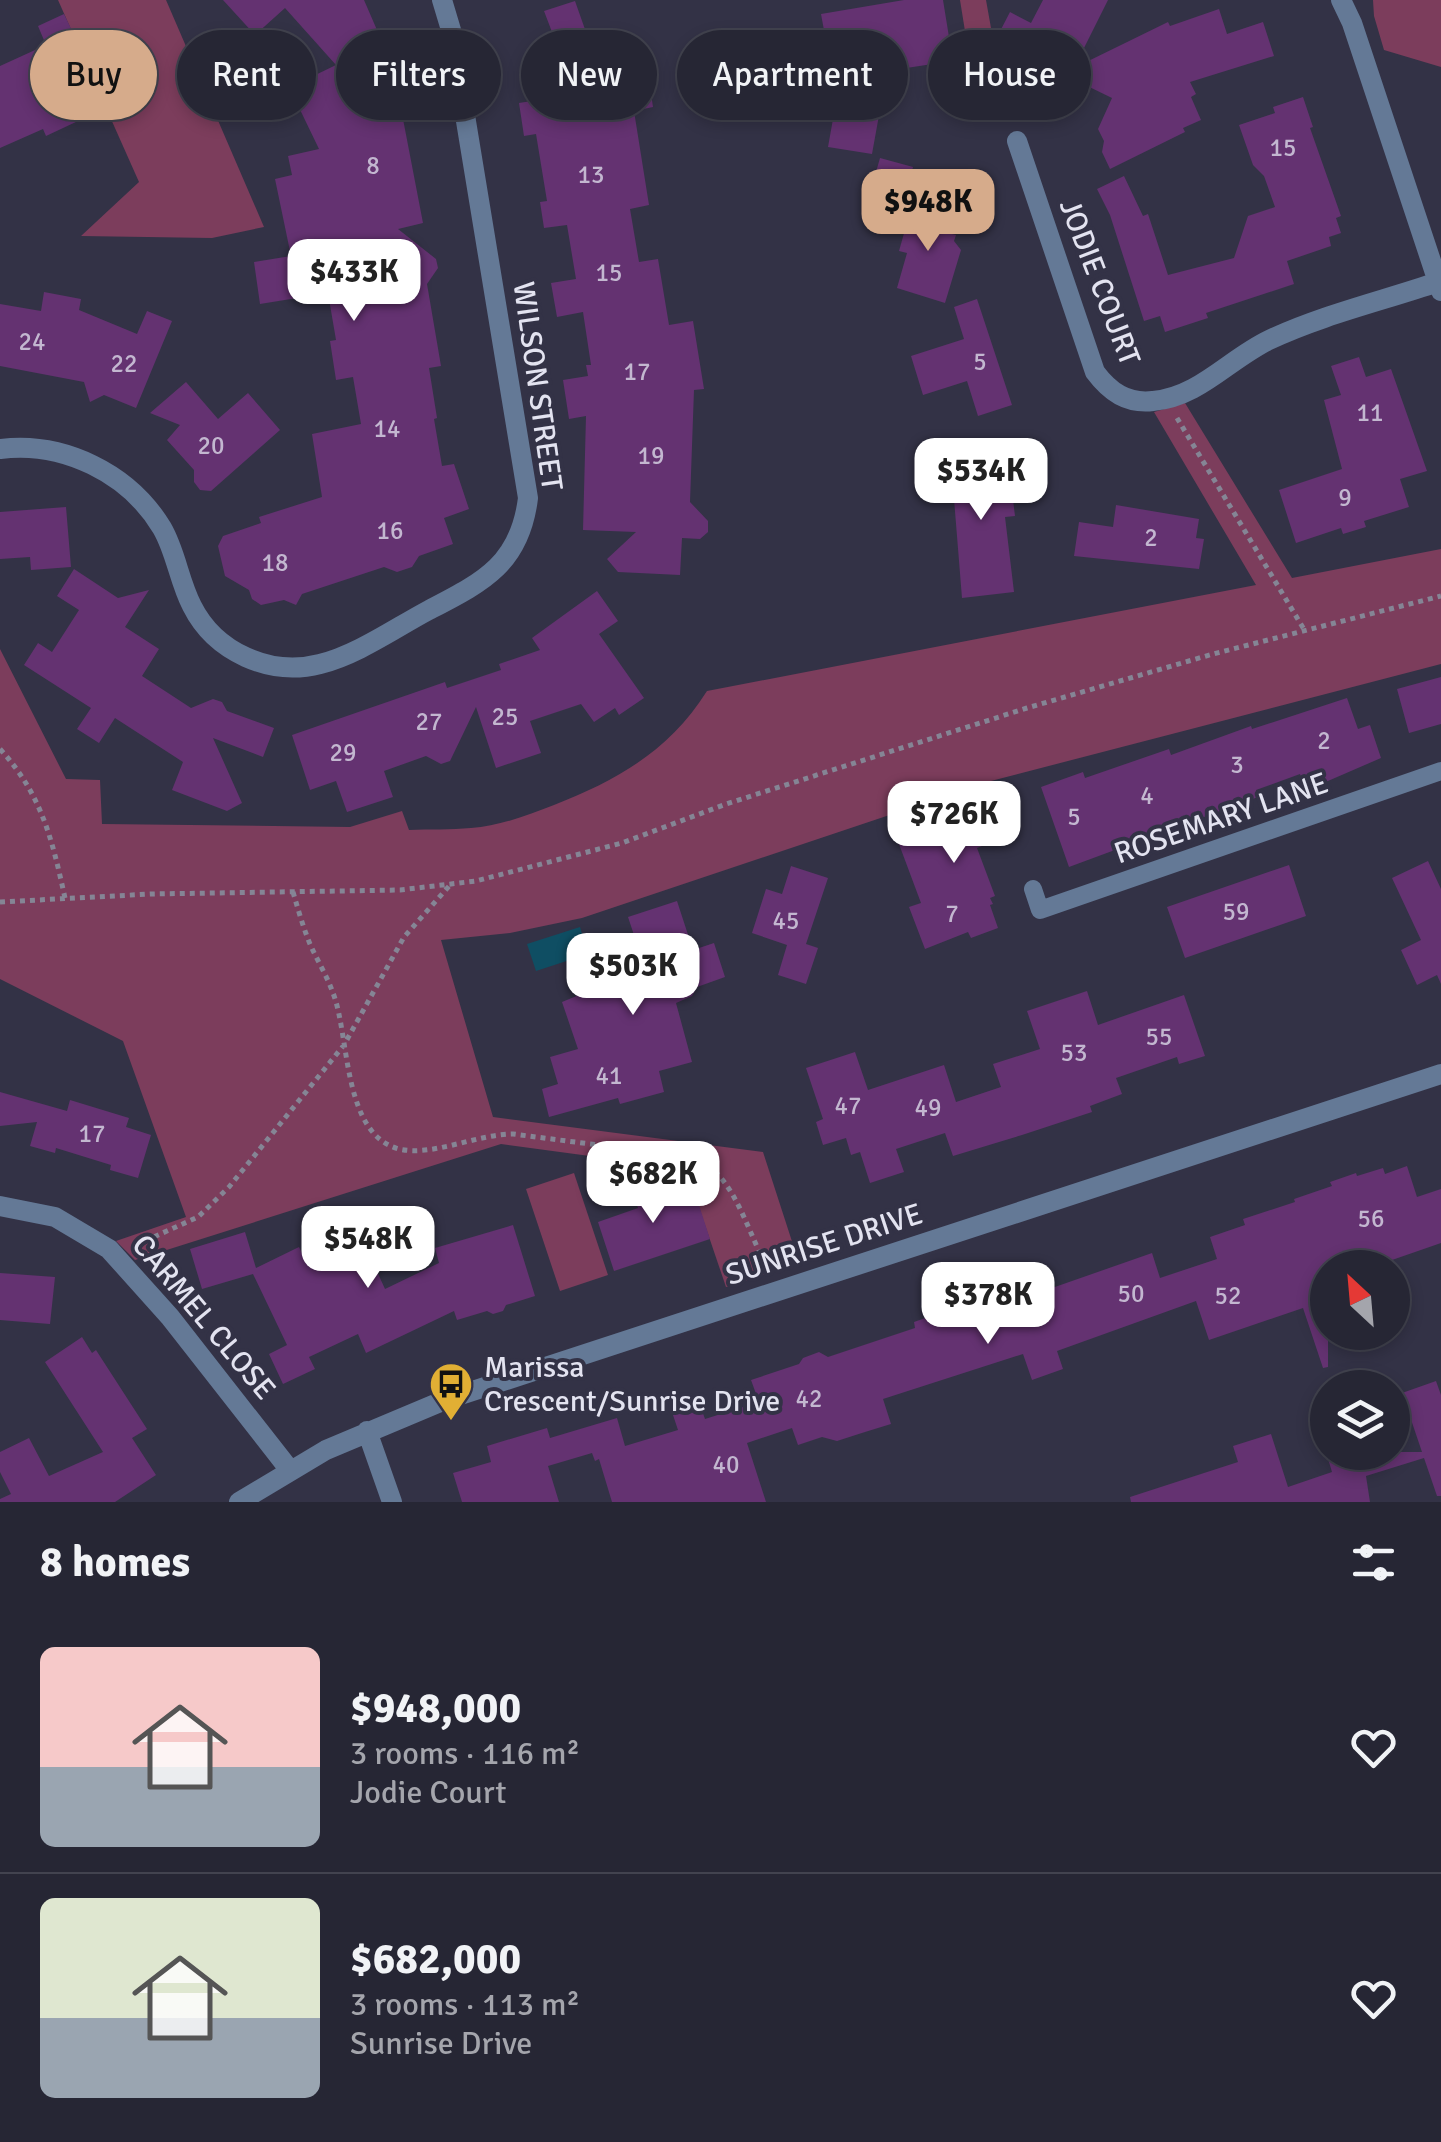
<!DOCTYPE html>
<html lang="en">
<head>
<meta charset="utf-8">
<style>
  body { margin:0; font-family:Signika,sans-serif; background:#323240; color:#f1f3f6; height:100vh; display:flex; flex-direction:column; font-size:38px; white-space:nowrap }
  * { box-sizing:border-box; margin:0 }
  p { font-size:32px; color:#a4a5ac }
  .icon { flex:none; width:55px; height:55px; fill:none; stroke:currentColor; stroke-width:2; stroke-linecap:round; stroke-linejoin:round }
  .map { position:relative; height:1502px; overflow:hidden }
  .panel { display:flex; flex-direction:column; background:#262634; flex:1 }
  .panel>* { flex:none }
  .banner { position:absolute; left:30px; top:30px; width:1382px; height:90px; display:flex; gap:20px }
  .needle { width:65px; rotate:334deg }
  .tools { position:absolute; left:1310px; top:1250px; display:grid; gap:20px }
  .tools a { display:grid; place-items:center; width:100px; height:100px; border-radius:50%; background:#262634; box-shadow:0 5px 15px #0003,0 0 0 2px #42434f; font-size:50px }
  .price { position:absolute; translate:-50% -85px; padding:0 22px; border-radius:20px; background:#fff; color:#222; font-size:32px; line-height:65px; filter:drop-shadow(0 2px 5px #0008) }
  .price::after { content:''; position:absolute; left:50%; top:60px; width:30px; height:22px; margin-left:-15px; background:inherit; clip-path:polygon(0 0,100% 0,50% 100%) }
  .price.active { background:#d6ab8b; color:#111 }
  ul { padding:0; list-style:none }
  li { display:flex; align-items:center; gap:30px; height:250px; padding:0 40px }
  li+li { border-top:2px solid #42434f }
  li span { display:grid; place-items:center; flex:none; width:280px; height:200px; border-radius:15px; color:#555 }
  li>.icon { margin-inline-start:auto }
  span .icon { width:120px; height:120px; fill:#fffc; stroke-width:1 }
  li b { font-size:42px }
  h2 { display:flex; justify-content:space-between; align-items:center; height:120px; padding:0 40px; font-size:42px }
  .pill { padding:0 35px; border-radius:45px; background:#262634; box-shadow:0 5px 15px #0003,0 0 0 2px #42434f; font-size:35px; line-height:90px }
  .pill.active { background:#d6ab8b; color:#111 }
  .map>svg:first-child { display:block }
  .green { fill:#7c3d5c }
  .water { fill:#0f4e63 }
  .building { fill:#643271 }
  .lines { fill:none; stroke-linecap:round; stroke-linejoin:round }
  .path { stroke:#858595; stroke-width:5; stroke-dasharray:5 5; stroke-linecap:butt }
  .service { stroke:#647996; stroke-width:18 }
  .minor { stroke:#647996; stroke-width:20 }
  .labels { text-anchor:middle; stroke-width:8; stroke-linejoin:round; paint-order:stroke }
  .number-label { font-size:25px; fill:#c3b7d0 }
  .street-label { font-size:30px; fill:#e3e3f0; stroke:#333246 }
  .poi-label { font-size:30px; fill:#e3e3f0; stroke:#333246; text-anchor:start }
</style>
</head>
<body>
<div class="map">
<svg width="1441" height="1502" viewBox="0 0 1441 1502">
  <rect width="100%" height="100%" fill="#333246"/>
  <path class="green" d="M 58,0 L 166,0 L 264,227 L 212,238 L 81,236 L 139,182 Z
    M 960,0 L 986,0 L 1006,112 L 999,116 L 973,81 Z
    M 1373,0 L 1441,0 L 1441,67 L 1384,50 L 1374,16 Z
    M 1185,403 L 1292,578 L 1441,549 L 1441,664 L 991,781 L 582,918 L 510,933 L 441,940 L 493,1117 L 763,1152 L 799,1263 L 726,1287 L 686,1169 L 501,1144 L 135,1260 L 116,1241 L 186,1217 L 123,1041 L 0,979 L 0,649 L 66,779 L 100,780 L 102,824 L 350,827 L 402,811 L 409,830 C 430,829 451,830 471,828 C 500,826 528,815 554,805 C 618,780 670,750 707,691 L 1256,585 L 1154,412 Z
    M 574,1173 L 608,1275 L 560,1291 L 526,1189 Z"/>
  <path class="water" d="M 580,927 L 588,954 L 536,971 L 527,944 Z"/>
  <path class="building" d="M 223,0 L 364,0 L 403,90 L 398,93 L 423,223 L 398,229 L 436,259 L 438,268 L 427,284 L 441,366 L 429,368 L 437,418 L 434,419 L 442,466 L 454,464 L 469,509 L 444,518 L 453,544 L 419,556 L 412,567 L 397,572 L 384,567 L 302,594 L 296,605 L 284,600 L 261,605 L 252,599 L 249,590 L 225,576 L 218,546 L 223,536 L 261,523 L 259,517 L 322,497 L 312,434 L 361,424 L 353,377 L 336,380 L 330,341 L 336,340 L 328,293 L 260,304 L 254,262 L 291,256 L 275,179 L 292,175 L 288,156 L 319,149 L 291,91 L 307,84 L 305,80 L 336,65 L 285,8 L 255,35 Z
    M 904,0 L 943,0 L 949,37 L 965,35 L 970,65 L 940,70 L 939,63 L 887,71 L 872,154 L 828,147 L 833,119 L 826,118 L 833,79 L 821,14 Z
    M 1043,0 L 1108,0 L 1074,68 L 1168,22 L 1170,26 L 1219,9 L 1227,34 L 1263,22 L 1274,56 L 1190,82 L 1196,94 L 1191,97 L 1201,120 L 1183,128 L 1185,132 L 1110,169 L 1102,152 L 1104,141 L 1098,129 L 1112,98 L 995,41 L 1010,12 L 1031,23 Z
    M 575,1 L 593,52 L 606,49 L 609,68 L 623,66 L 626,84 L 649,80 L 653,107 L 634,111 L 649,205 L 630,209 L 639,262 L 658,259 L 669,325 L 693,321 L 704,389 L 694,390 L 690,502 L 708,521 L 708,532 L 700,539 L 682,538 L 680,575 L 618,572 L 607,559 L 636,532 L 583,530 L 586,416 L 569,419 L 563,380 L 588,376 L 586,365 L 591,365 L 583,312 L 557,317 L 551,283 L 576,279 L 567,225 L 544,228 L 540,202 L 547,201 L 536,134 L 524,136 L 519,103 L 569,95 L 563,61 L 544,11 Z
    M 64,14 L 77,41 L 67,45 L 92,101 L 73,110 L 78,121 L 46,136 L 43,129 L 0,148 L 0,66 L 46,45 L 38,26 Z
    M 1303,97 L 1313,127 L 1310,128 L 1341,216 L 1336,218 L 1341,233 L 1329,237 L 1331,246 L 1287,261 L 1294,284 L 1206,313 L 1208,318 L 1165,332 L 1160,316 L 1144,321 L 1110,215 L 1097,189 L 1124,176 L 1143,216 L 1148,214 L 1168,275 L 1234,258 L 1248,216 L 1275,207 L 1264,176 L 1253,165 L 1239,125 L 1275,113 L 1273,107 Z
    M 880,158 L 913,167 L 901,209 L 868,200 Z
    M 914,198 L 943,206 L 936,230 L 956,235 L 954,241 L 961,250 L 945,303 L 897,288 L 907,253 L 899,251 Z
    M 44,292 L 81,299 L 79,310 L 137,334 L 147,311 L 172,321 L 136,408 L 104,395 L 90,402 L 84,382 L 0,366 L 0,304 L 41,311 Z
    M 977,299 L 1012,405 L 978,416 L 967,381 L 923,395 L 911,356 L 964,339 L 954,307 Z
    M 1359,357 L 1366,377 L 1391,369 L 1427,471 L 1400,479 L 1409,507 L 1364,521 L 1366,527 L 1343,534 L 1341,528 L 1296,543 L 1279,490 L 1342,469 L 1324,400 L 1341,395 L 1331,366 Z
    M 186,382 L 218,419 L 248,393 L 280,430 L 211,491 L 200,490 L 194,482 L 194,470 L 167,440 L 180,425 L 150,413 Z
    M 968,443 L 971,470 L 1009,466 L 1015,516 L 1005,517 L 1014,592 L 962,598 L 952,474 L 946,475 L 942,446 Z
    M 1116,505 L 1199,519 L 1196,538 L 1204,539 L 1199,569 L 1074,556 L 1079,522 L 1113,527 Z
    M 66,507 L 71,567 L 31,570 L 30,557 L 0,559 L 0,512 Z
    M 74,569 L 118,598 L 149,590 L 125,627 L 159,649 L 142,676 L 191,708 L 213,699 L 222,702 L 227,711 L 274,728 L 263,757 L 213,738 L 242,803 L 227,811 L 172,790 L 183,762 L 115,718 L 99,743 L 77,729 L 91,708 L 24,665 L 38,643 L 52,652 L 79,610 L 57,596 Z
    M 597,591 L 618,621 L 599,634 L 644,698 L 619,715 L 615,708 L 594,722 L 581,704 L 530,721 L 541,753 L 496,768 L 476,707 L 450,761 L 441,764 L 426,756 L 384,771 L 393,797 L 347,812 L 336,781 L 310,790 L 292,735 L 445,682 L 447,688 L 501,670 L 499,664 L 540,650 L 532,638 Z
    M 1441,677 L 1441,724 L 1409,733 L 1397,689 Z
    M 1347,698 L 1358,729 L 1370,725 L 1381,758 L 1321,784 L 1320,779 L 1304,785 L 1300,774 L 1256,790 L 1258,797 L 1069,867 L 1041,787 L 1083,772 L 1085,778 L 1169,749 L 1171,755 L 1251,726 L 1252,729 Z
    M 1007,784 L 1020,817 L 982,831 L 987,844 L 977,848 L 995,896 L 990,898 L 993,904 L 990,905 L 998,928 L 971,938 L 968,932 L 925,949 L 909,907 L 921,903 L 893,828 Z
    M 1428,861 L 1441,889 L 1441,984 L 1437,975 L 1417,985 L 1401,950 L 1421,940 L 1392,878 Z
    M 1289,865 L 1306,916 L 1185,958 L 1167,907 Z
    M 791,866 L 828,878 L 806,944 L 818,948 L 806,984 L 778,975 L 787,945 L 752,933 L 766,889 L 782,894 Z
    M 677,901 L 693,950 L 714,943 L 725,977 L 697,987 L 692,996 L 676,1003 L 692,1062 L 659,1071 L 664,1092 L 620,1104 L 618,1098 L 549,1117 L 542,1089 L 558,1084 L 550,1057 L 578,1049 L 562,1002 L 613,981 L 620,967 L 642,959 L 628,917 Z
    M 1087,991 L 1098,1025 L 1184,995 L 1205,1056 L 1179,1064 L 1177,1057 L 1116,1078 L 1122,1094 L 1090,1106 L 1092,1112 L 1022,1135 L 953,1156 L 945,1133 L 896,1149 L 904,1172 L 870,1183 L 860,1152 L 851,1155 L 846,1138 L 823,1145 L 816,1122 L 823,1119 L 806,1068 L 855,1052 L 868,1090 L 944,1065 L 956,1102 L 1001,1087 L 993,1064 L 1040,1049 L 1027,1011 Z
    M 0,1092 L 67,1111 L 70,1100 L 129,1118 L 126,1127 L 151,1135 L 138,1178 L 110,1170 L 111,1165 L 56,1148 L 55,1153 L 30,1146 L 37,1122 L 0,1126 Z
    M 1407,1166 L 1417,1197 L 1441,1189 L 1441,1243 L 1369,1268 L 1328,1268 L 1328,1367 L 1323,1368 L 1303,1308 L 1209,1340 L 1196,1301 L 1057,1351 L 1063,1369 L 1032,1380 L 1023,1354 L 883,1399 L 891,1424 L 865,1432 L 837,1441 L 822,1437 L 798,1445 L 792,1428 L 747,1443 L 766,1502 L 612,1502 L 599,1459 L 595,1461 L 592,1453 L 548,1466 L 559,1502 L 462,1502 L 453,1473 L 491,1462 L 487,1446 L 547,1428 L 550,1438 L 617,1418 L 625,1446 L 678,1430 L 669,1403 L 696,1394 L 705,1419 L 759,1402 L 751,1380 L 799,1364 L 803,1358 L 819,1352 L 828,1357 L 915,1328 L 914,1322 L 942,1312 L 947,1326 L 1000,1308 L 997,1301 L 1030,1290 L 1032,1295 L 1152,1253 L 1160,1278 L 1217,1259 L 1210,1237 L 1245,1225 L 1243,1219 L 1295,1202 L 1294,1199 L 1332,1186 L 1330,1182 L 1356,1173 L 1357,1176 L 1383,1168 L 1385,1174 Z
    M 674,1177 L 683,1204 L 697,1199 L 710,1239 L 614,1271 L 598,1222 L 638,1208 L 632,1191 Z
    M 513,1225 L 535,1296 L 506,1305 L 503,1311 L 493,1314 L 487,1311 L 457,1320 L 454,1311 L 366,1353 L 358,1334 L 309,1357 L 315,1369 L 283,1384 L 269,1354 L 287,1345 L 253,1274 L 202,1289 L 190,1249 L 245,1232 L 256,1268 L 299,1247 L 306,1261 L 361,1236 L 385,1289 L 439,1263 L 435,1248 Z
    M 0,1273 L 55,1277 L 50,1324 L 0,1320 Z
    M 82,1337 L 92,1353 L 96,1350 L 147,1429 L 132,1438 L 156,1475 L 115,1502 L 0,1502 L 0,1499 L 11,1494 L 0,1472 L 0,1452 L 29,1438 L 49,1476 L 103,1452 L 45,1362 Z
    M 1436,1381 L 1441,1395 L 1441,1496 L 1437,1496 L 1424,1458 L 1366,1476 L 1370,1502 L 1131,1502 L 1130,1497 L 1238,1462 L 1233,1446 L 1271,1434 L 1288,1487 L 1332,1472 L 1326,1452 L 1422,1452 L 1402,1393 Z"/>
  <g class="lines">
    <path class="path" d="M 1177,418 L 1305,631
      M 0,749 C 42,795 52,839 65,898
      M 293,892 C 298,909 303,927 310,944 C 317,960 327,976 333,993 C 350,1036 342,1134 399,1149 C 432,1157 477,1134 513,1134 L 691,1157 C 729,1168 744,1220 760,1253
      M 0,902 L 151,894 L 400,890 L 476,881 L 622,843 L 726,804 L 1027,708 L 1213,654 L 1441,596
      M 136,1245 L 198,1217 L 229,1187 L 344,1045 L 404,937 L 451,884"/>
    <path class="service" d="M 1033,889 L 1040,910 L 1441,771"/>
    <path class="minor" d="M 1341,0 L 1352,23 L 1441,291
      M 1017,141 L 1095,372 C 1110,392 1127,404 1153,401 C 1199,397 1229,359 1269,340 C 1322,315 1382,301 1438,282
      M 0,449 C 63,441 129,473 162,528 C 176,552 179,581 192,606 C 215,652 270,677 320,664 C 357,655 395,628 429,610 C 483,582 520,564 528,498 L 451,30 L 442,0
      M 0,1206 L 55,1217 L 109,1249 L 170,1317 L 289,1469
      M 367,1431 L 392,1502
      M 239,1502 L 326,1450 L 445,1400 L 1441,1074"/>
  </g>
  <defs>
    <g id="bus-pin" transform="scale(2.25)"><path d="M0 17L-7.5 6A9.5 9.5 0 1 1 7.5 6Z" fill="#e1af34" stroke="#333246"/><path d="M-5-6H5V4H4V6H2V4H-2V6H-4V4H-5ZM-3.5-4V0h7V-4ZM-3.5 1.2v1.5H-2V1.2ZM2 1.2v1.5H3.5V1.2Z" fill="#111"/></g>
  </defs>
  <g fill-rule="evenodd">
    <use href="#bus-pin" x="451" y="1384"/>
  </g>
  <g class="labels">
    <g class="number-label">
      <text x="1283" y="156">15</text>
      <text x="373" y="174">8</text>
      <text x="591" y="183">13</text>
      <text x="609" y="281">15</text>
      <text x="32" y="350">24</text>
      <text x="980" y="370">5</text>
      <text x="124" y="372">22</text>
      <text x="637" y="380">17</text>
      <text x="1370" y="421">11</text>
      <text x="387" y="437">14</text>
      <text x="211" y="454">20</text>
      <text x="651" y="464">19</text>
      <text x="1345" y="506">9</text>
      <text x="390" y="539">16</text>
      <text x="1151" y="546">2</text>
      <text x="275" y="571">18</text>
      <text x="505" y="725">25</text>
      <text x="429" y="730">27</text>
      <text x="1324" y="749">2</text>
      <text x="343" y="761">29</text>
      <text x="1237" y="773">3</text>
      <text x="1147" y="804">4</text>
      <text x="1074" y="825">5</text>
      <text x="1236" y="920">59</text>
      <text x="952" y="922">7</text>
      <text x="786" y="929">45</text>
      <text x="1159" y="1045">55</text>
      <text x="1074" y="1061">53</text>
      <text x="609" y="1084">41</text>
      <text x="848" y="1114">47</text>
      <text x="928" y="1116">49</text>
      <text x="92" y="1142">17</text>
      <text x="1371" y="1227">56</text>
      <text x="1131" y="1302">50</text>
      <text x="1228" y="1304">52</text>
      <text x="809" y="1407">42</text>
      <text x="726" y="1473">40</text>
    </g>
    <g class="street-label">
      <text transform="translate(1100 282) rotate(69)" y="10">JODIE COURT</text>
      <text transform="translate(538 386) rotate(82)" y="10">WILSON STREET</text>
      <text transform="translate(1221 818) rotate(-19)" y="10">ROSEMARY LANE</text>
      <text transform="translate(824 1244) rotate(-18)" y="10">SUNRISE DRIVE</text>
      <text transform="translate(204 1317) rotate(50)" y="10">CARMEL CLOSE</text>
    </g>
    <g class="poi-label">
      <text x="484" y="1377">Marissa<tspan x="484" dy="34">Crescent/Sunrise Drive</tspan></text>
    </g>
  </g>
</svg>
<div class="tools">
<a><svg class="needle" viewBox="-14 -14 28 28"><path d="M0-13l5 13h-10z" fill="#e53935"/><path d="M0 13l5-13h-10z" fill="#a4a5ac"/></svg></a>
<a><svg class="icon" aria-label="layers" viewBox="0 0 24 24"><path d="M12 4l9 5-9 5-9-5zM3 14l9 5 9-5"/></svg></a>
</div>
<b class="price active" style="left:928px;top:254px">$948K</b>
<b class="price" style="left:354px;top:324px">$433K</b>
<b class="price" style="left:981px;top:523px">$534K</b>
<b class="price" style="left:954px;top:866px">$726K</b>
<b class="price" style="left:633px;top:1018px">$503K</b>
<b class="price" style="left:653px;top:1226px">$682K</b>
<b class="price" style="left:368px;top:1291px">$548K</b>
<b class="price" style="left:988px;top:1347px">$378K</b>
<div class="banner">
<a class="pill active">Buy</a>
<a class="pill">Rent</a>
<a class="pill">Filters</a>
<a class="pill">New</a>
<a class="pill">Apartment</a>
<a class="pill">House</a>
</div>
</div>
<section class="panel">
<h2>8 homes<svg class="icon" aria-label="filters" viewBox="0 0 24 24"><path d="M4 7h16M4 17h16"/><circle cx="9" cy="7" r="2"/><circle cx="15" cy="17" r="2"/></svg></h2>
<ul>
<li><span style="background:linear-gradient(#f6c9c9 60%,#9aa5b1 0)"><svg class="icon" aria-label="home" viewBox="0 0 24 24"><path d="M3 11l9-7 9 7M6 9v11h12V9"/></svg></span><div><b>$948,000</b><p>3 rooms · 116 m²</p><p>Jodie Court</p></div><svg class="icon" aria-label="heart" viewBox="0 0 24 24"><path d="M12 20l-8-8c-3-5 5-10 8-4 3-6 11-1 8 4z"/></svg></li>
<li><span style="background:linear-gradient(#dfe7d0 60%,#9aa5b1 0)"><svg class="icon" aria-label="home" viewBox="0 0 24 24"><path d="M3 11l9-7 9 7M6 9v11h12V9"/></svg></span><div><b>$682,000</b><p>3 rooms · 113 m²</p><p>Sunrise Drive</p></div><svg class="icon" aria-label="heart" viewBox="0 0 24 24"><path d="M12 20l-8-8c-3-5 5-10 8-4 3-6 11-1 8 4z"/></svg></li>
</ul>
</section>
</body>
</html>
